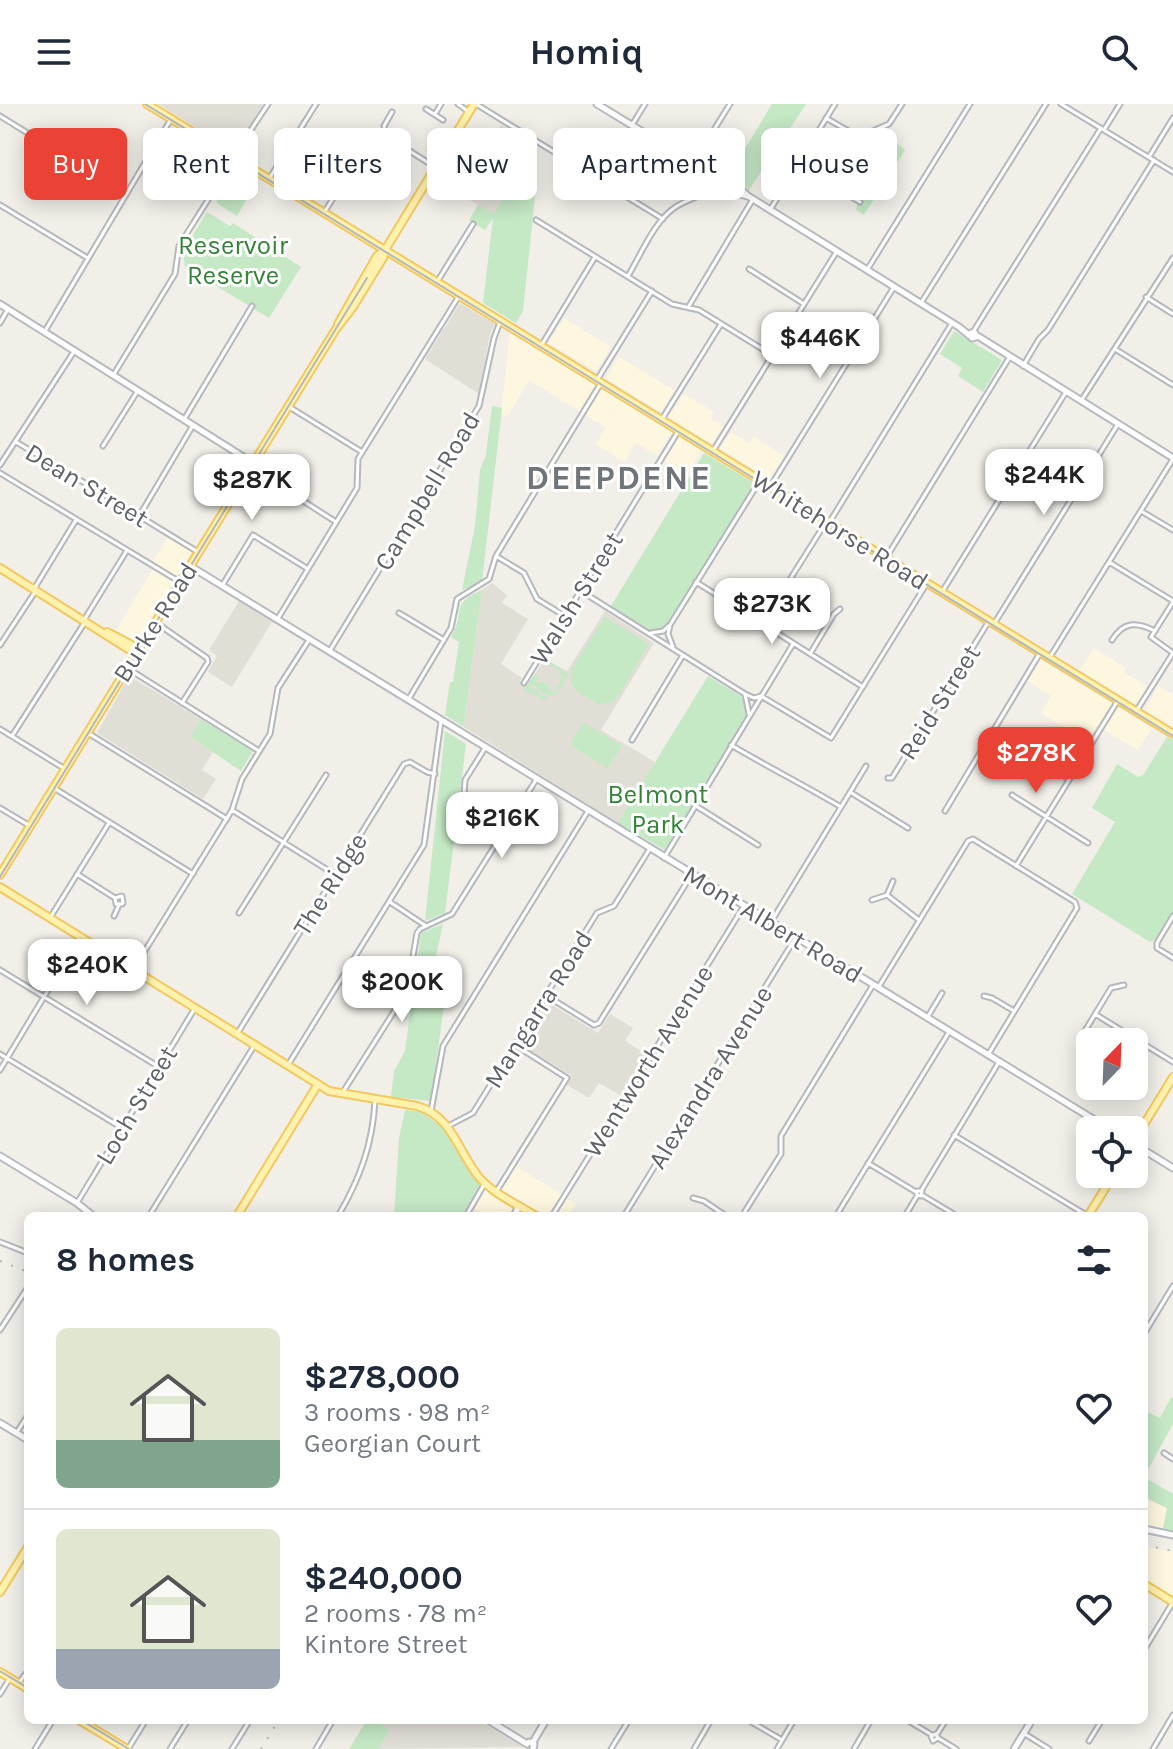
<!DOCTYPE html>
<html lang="en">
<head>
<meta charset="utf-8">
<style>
  body { margin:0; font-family:Karla,sans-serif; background:#f2f2f3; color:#1f2937; height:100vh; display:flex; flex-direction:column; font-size:30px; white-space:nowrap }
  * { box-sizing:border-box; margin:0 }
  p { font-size:26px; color:#747a83 }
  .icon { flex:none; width:44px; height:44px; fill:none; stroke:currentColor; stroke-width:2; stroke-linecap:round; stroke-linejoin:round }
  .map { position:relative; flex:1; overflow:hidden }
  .drawer { position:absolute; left:24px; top:1108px; width:1124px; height:512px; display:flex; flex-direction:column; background:#fff; border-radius:12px; box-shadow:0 4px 20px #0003 }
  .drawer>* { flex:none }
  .guide { position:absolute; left:24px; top:24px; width:1126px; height:72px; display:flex; gap:16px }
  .needle { width:52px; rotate:23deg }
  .buttons { position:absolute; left:1076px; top:924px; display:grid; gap:16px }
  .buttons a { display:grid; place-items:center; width:72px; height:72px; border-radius:12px; background:#fff; box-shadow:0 4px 20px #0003; font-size:40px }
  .price { position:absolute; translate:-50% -68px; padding:0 18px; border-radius:16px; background:#fff; color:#222; font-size:26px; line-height:52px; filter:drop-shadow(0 2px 4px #0008) }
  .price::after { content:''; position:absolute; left:50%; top:48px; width:24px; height:18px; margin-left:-12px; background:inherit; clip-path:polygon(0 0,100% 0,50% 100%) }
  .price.on { background:#ea4335; color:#fff }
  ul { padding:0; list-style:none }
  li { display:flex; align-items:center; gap:24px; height:200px; padding:0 32px }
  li+li { border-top:2px solid #e0e1e3 }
  li span { display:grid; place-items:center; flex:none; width:224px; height:160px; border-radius:12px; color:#555 }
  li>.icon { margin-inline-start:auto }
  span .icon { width:96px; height:96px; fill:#fffc; stroke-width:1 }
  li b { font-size:34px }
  h2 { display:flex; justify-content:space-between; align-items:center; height:96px; padding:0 32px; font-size:34px }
  .tag { padding:0 28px; border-radius:12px; background:#fff; box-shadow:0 4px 20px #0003; font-size:28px; line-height:72px }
  .tag.on { background:#ea4335; color:#fff }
  header { display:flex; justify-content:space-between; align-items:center; height:104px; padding:0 32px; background:#fff; font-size:36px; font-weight:700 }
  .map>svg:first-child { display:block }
  .commercial { fill:#fef7e0 }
  .education { fill:#e1ded6 }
  .green { fill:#c5e8c5 }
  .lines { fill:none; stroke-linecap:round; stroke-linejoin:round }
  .street-casing { stroke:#b5b8bc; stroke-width:7 }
  .secondary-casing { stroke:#b6babf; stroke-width:9 }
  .primary-casing { stroke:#f2c960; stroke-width:10 }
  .street { stroke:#fff; stroke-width:3 }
  .secondary { stroke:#fff; stroke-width:5 }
  .primary { stroke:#fff2af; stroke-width:6 }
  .tram { stroke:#b6b7b8; stroke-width:2 }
  .rail { stroke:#b6b7b8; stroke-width:2; stroke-dasharray:2 10; stroke-linecap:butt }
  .labels { text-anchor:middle; stroke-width:6; stroke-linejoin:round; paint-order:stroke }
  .park-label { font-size:26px; fill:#348238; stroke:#fff }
  .street-label { font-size:26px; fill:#5f6368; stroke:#fff }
  .district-label { font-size:34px; font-weight:bold; letter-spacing:2px; fill:#70757a; stroke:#fff }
</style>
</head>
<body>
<header><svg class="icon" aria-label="menu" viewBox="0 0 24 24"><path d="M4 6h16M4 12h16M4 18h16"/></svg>Homiq<svg class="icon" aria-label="search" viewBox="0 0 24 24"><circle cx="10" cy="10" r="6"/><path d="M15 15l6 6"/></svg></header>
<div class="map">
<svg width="1173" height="1645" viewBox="0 0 1173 1645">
  <rect width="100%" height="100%" fill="#f1efe8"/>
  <path class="commercial" d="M 564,214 L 611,243 L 596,267 L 549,239 Z
    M 510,227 L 596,280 L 579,307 L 529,276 L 507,313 L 501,310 Z
    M 619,253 L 674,286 L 661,308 L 606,274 Z
    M 602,284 L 672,328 L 657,351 L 636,339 L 624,358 L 596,340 L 606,324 L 585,310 Z
    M 683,290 L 714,308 L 711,315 L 723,323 L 712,340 L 669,313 Z
    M 731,328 L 749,339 L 754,333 L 784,352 L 769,375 L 720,344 Z
    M 680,332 L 702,346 L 686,372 L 664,357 Z
    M 168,433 L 192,448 L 176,473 L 152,459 Z
    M 153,465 L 173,478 L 139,534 L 134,536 L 116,526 Z
    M 1094,544 L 1126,564 L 1124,568 L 1147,582 L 1137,598 L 1133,599 L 1080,566 Z
    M 1041,556 L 1152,624 L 1138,646 L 1097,622 L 1087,638 L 1041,609 L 1051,592 L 1028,577 Z
    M 1158,582 L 1173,591 L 1173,623 L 1145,606 Z
    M 516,1062 L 576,1100 L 569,1112 L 545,1112 L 501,1085 Z
    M 484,1085 L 515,1103 L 511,1112 L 487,1112 L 472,1103 Z
    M 1144,1393 L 1167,1405 L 1163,1424 L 1144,1421 Z
    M 1144,1442 L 1173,1448 L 1173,1493 L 1144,1475 Z"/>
  <path class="education" d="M 158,0 L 263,0 L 237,43 L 228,43 Z
    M 501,21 L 520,32 L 509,52 L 503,94 L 494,111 L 436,75 L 463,31 L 486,45 Z
    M 460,199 L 495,220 L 490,229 L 479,290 L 425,255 Z
    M 492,479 L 507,491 L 502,499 L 528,515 L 501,560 L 522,574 L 520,577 L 527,582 L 545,555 L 567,567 L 605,507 L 654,539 L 601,626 L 655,658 L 618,719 L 462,622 L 464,619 L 482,486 Z
    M 239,497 L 272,518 L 232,583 L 208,568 L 217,552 L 209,546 Z
    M 129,572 L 201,615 L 190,633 L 213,648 L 202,666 L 216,675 L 203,695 L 97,629 Z
    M 547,898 L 598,929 L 610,910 L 633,924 L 625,937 L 647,951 L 622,992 L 599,979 L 589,994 L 567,981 L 572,972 L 521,941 Z
    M 374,1616 L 478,1616 L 523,1643 L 378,1645 L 390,1626 Z"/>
  <path class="green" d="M 772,0 L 806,0 L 749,86 L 728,73 Z
    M 886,30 L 905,46 L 864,111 L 856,106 L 870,44 L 865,38 Z
    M 520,32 L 537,43 L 536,83 L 523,207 L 516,219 L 483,199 L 493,114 L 485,126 L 469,116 L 478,101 L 494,110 L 503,94 L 509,52 Z
    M 235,61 L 258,75 L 237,112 L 219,101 L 215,94 Z
    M 207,108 L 230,122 L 233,119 L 301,163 L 269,214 L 185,163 L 183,147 Z
    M 954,227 L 1002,256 L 983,288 L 958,272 L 962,264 L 940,250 Z
    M 492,302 L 502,304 L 482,478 L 462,486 L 475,422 L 480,366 L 486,351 Z
    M 704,349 L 757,381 L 670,521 C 661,529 651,532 641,525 L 642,522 L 611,502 Z
    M 482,486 L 464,619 L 462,622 L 445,611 L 450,578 L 453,578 L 459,538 L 451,533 C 467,507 448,501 482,486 Z
    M 605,513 L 649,540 L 617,593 L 611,598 L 598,600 L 575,586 L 571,578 L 572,564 Z
    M 545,555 L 566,568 L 569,567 L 561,585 L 558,585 L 559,587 L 555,591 L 542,590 L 539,585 L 530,580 L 530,584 L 540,587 L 536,590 L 547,593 L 544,596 L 524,585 L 536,569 L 539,574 L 536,580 L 541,578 L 550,581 L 549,586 L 555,589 L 562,572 L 558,565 L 548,561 Z
    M 708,572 L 744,594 L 746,611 L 665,746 L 618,719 L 631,696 L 629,694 L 638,686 Z
    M 201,615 L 253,647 L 241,667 L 190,633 Z
    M 583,618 L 622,642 L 608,664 L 570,641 Z
    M 445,627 L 466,640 L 445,809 L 425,817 Z
    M 1167,633 L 1173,636 L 1173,807 L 1156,835 L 1150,838 L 1072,790 L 1115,718 L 1092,704 L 1117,660 L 1138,673 L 1143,671 Z
    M 443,820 L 435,856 L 448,872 L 431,997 L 391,993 L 394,967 L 405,947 L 421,829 Z
    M 405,1006 L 422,1008 L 442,1023 L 482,1082 L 462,1112 L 394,1112 L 399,1034 Z
    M 1171,1293 L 1173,1294 L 1173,1320 L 1144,1373 L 1173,1390 L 1173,1427 L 1163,1424 L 1167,1404 L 1144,1393 L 1144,1306 L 1160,1314 Z
    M 367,1616 L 374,1616 L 390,1626 L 378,1645 L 349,1645 Z"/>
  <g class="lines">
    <g class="street-casing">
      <path id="street" d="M 458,0 L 469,8
        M 476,0 L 663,115
        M 1061,0 L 1173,68
        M 426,5 L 443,16
        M 392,8 L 384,22 L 386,32 L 435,63
        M 435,10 L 441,0
        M 0,12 L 126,90
        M 826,14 L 859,33 L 889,20 L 902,0
        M 632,21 L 645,0
        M 1104,26 L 1120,0
        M 233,53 L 268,0
        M 1149,53 L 1173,14
        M 694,58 L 730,0
        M 798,60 L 860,98
        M347 65a4 4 0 1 1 8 0a4 4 0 1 1-8 0Z
        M 269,75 L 316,0
        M 0,101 L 86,153
        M 770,106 L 835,0
        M 324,109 L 349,68
        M 536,116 L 672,200 L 699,206 L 772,251
        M 749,165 L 804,200
        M 867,166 L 970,0
        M 628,172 C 640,152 651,125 668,109 C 685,92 704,97 718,75
        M 437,178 L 473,120
        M 1146,193 L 1173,210
        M 921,199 L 1046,0
        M 689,202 L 753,95
        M 0,219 L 8,205
        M 45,227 L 171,15
        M 973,228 L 1101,24
        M 541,242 L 595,153
        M 1115,245 L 1173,281
        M 1023,262 L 1039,235 L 1048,226 L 1154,56
        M 114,270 L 175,170 L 179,142 L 233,56
        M 597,276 L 652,187
        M 1081,297 L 1173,154
        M 291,304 L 362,348
        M 185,314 L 252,202
        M 662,315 L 721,220
        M 16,338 L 130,406 L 141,409 L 144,415 L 198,448
        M 103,342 L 137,288
        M 713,347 L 837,147
        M 0,361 L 75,246
        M 252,364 L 336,418
        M 0,369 L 180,478
        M 770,383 L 894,183
        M 1141,407 L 1173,426
        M 141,409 L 192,323
        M 829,419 L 952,219
        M 496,452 L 524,469 L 537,495 L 565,512
        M 886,454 L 1009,254
        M 1109,458 L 1173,497
        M 696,478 L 863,583
        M 222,482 L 253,431 L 308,465
        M 34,485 L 76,416
        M 581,487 L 745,590 L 754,594 L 761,592 L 831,634 L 927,479
        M 942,488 L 1066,288
        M 399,509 L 444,536
        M 84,516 L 126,448
        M 277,516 L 357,384 L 358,355 L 459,192
        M 155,518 L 207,554 L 208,558 L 182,599
        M 762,520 L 826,418
        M 994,520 L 1118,320
        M 670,521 L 759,378
        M 651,529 L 663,527 L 670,521 L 668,530 L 673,543
        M 1112,536 C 1123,518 1136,517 1155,527
        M 0,541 L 35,488
        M 329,548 L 479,302 L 494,234 L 500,218
        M 810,550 L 834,510 L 840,505
        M 1050,553 L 1173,355
        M 127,564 L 259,647
        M 524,579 L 679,326
        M 745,590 L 749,610
        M 408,596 L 451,524 L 457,495 L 489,475 L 496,452 L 601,279
        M 1137,606 L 1173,549 L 1151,533 L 1173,498
        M 0,625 L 65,665
        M 88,629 L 227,715
        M 12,632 L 85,518
        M 632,636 L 683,551
        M 731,641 C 768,663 804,681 841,703
        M 1019,644 L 1069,675
        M 888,674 L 892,674 L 989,517
        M 54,684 L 193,770
        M 850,688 L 908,724
        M 1012,691 L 1088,739
        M 696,702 L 758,741
        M 0,704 L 30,722
        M 463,705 L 465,676 L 485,644
        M 232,706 L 334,770
        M 945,707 L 1040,549
        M 664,754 L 793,540
        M 1016,762 L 1117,598
        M 77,770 L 115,794 L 116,800 L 122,800
        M 893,777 L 887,791 L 919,816
        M 115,794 L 122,792 L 123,799
        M 872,796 L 887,791
        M 390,798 L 426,822
        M 239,809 L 326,671
        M 114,812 L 119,801
        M 1173,812 L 1157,839 L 1157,844 L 1173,854
        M 50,814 L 109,719
        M 771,818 L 866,662
        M 0,866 L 159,963
        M 133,866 L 232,706 L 242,675 L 270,630 L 278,584 L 309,536
        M 878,884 L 968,737 L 973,735 L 1075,798 L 1077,804 L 988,951
        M 547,892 L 594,921 L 599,919 L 692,770
        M 984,892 L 992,894 L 1014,907
        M 1095,910 L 1173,958
        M 927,914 L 942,889
        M 237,930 L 404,660 L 410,658 L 427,668 L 435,670
        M 1080,935 L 1111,884 L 1124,881
        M 0,950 L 122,1024
        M 288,961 L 424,741 L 441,617
        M 0,966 L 80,833
        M 343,988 L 407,887 L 417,829 L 420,825 L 452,810 L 536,676
        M 431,1007 L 443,942 L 588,707
        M 448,1022 L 473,1009 L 597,809 L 614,802 L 649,746
        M 954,1031 L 1088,1112
        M 868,1059 L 916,1088
        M 917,1087 L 922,1087 L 921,1092 L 917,1091 Z
        M 921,1087 L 999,958
        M 496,1088 L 567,974 L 515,941
        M 922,1091 L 957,1112
        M 693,1094 L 704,1097 L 726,1112
        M 77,1099 L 195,904
        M 149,1112 L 254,942
        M 338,1112 C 360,1075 373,1039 375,996
        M 466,1112 L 485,1079
        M 552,1112 L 744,802
        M 624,1112 L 796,833
        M 742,1112 L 781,1050 L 781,1032 L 873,881
        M 836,1112 L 949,928
        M 905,1112 L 917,1092
        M 0,1138 L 28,1149
        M 0,1226 L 28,1183
        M 1144,1230 L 1173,1182
        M 17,1328 L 28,1311
        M 1164,1349 L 1173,1355
        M 1144,1546 L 1173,1498
        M 18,1580 L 28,1567
        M 0,1590 L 10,1574
        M 748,1616 L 782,1636
        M 907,1616 L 932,1631
        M 936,1630 L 938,1634 L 933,1637 L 931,1632 Z
        M 937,1630 L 946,1616
        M 1025,1630 L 1049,1645
        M 938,1634 L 956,1645
        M 1089,1637 L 1102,1616
        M 35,1645 L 53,1616
        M 128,1645 L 146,1616
        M 170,1645 L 188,1616
        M 232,1645 L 250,1616
        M 316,1645 L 333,1616
        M 611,1645 L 629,1616
        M 694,1645 L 711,1616
        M 777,1645 L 794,1616
        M 854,1645 L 871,1616
        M 1153,1645 L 1173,1611"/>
    </g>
    <g class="secondary-casing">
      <path id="secondary" d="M 597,0 L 725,78 L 737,89 L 747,92
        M 725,78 L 737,83 L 748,92 L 959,223 L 970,232
        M 0,200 L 253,359
        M 971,229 L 975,229 L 976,233 L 972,234 Z
        M 976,231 L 1173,354
        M 190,462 L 1111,1026
        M 1134,1040 L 1173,1064
        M 0,1052 L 77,1099 L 93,1112
        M 514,1112 L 519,1102
        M 0,1319 L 28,1336
        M 1144,1425 L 1173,1431
        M 488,1616 L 527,1640
        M 529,1638 L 534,1640 L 533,1645
        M 533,1638 L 546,1616
        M 1014,1645 L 1032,1616"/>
    </g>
    <g class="primary-casing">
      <path id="primary" d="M 147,0 L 1173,630
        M 338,220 L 377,152 L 385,146
        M 0,464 L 136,550
        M 107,528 L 139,545
        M 0,771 L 336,225 L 353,203 L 383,154 L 385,146 L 474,0
        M 0,783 L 329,987 L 417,1002 C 452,1012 458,1047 478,1072 C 493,1090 517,1100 536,1112
        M 1134,1037 L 1173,973
        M 237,1112 L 318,980
        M 1088,1112 L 1114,1070
        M 1144,1480 L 1173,1498
        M 0,1488 L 28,1443
        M 0,1568 L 28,1585
        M 79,1616 L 127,1645"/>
    </g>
    <use href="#street" class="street"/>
    <use href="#secondary" class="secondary"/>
    <use href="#primary" class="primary"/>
    <path class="tram" d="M 145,0 L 1173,632
      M 0,773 L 367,174
      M 0,1567 L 28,1584
      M 81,1616 L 129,1645"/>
    <path class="rail" d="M 0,1157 L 28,1168
      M 1144,1441 L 1173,1447
      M 261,1645 L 279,1616"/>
  </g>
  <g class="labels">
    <g class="park-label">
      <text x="233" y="150">Reservoir<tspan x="233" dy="30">Reserve</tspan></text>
      <text x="658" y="699">Belmont<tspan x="658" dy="30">Park</tspan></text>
    </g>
    <g class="street-label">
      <text transform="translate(87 381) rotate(31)" y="9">Dean Street</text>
      <text transform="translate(427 387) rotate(-59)" y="9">Campbell Road</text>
      <text transform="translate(840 426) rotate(32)" y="9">Whitehorse Road</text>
      <text transform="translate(576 494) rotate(-58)" y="9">Walsh Street</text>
      <text transform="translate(155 518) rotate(-58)" y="9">Burke Road</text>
      <text transform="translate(939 598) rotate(-58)" y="9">Reid Street</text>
      <text transform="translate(330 780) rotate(-58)" y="9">The Ridge</text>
      <text transform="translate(773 820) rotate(31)" y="9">Mont Albert Road</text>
      <text transform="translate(538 905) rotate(-58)" y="9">Mangarra Road</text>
      <text transform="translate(648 957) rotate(-58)" y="9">Wentworth Avenue</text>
      <text transform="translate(710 973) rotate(-58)" y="9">Alexandra Avenue</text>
      <text transform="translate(136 1001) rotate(-59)" y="9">Loch Street</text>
    </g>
    <g class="district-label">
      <text x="619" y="385">DEEPDENE</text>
    </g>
  </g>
</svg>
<div class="buttons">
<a><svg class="needle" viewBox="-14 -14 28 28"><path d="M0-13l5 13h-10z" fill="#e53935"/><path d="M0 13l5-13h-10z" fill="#747a83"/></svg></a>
<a><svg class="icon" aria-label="locate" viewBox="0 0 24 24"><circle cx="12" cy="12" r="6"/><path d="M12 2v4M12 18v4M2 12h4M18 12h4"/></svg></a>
</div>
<b class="price" style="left:820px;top:276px">$446K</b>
<b class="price" style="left:1044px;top:413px">$244K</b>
<b class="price" style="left:252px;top:418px">$287K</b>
<b class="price" style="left:772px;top:542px">$273K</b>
<b class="price on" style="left:1036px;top:691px">$278K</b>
<b class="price" style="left:502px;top:756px">$216K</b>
<b class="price" style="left:87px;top:903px">$240K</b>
<b class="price" style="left:402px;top:920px">$200K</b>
<div class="guide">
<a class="tag on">Buy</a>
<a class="tag">Rent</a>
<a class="tag">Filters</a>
<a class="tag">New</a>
<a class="tag">Apartment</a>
<a class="tag">House</a>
</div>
<section class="drawer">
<h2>8 homes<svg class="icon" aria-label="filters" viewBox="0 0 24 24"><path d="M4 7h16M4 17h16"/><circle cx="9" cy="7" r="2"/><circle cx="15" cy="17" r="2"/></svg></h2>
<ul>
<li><span style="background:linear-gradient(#dfe7d0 70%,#7fa58c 0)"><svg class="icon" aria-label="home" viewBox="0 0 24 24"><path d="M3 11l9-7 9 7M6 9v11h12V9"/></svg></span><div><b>$278,000</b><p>3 rooms · 98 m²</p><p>Georgian Court</p></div><svg class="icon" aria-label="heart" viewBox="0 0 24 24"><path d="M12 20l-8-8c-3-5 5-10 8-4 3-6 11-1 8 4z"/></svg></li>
<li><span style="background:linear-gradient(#dfe7d0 75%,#9aa5b1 0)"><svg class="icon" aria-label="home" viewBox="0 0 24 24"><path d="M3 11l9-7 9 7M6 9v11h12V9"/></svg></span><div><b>$240,000</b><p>2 rooms · 78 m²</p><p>Kintore Street</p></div><svg class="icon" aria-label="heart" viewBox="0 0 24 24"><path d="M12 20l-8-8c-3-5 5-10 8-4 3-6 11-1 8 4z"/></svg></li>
</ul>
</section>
</div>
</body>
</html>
